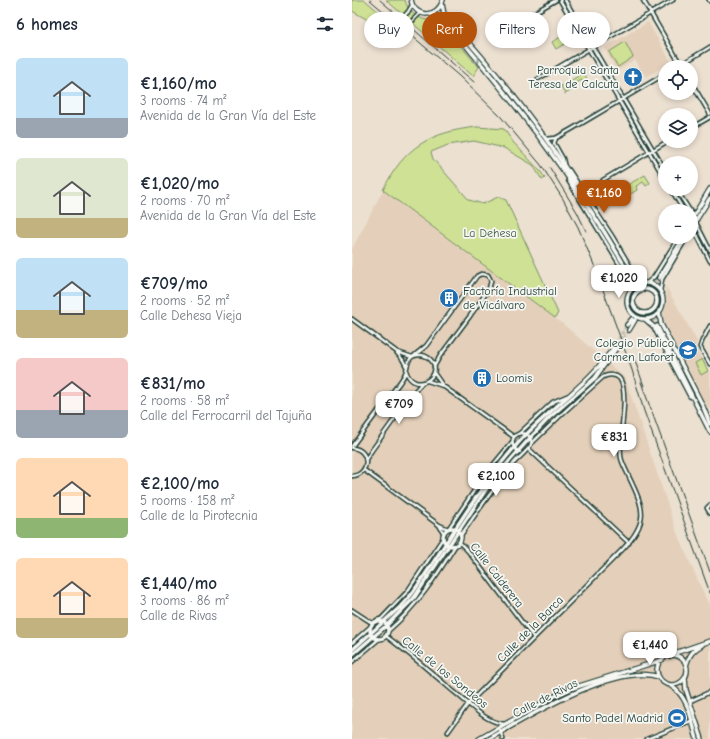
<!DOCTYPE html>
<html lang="en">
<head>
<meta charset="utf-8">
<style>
  body { margin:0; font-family:"Comic Neue",sans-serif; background:#f6f6f7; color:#1f2937; height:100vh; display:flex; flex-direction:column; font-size:15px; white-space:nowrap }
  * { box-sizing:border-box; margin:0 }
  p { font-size:13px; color:#747a83 }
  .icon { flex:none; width:22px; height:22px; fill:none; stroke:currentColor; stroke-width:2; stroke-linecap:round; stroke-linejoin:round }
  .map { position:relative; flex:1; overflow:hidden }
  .details { display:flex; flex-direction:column; background:#fff; width:352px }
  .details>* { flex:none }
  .top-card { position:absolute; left:12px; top:12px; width:286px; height:36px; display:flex; gap:8px }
  .tools { position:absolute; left:306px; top:60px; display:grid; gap:8px }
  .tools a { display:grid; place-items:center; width:40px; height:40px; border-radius:50%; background:#fff; box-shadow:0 2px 6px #0003; font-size:20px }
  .price { position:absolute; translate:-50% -34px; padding:0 9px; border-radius:8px; background:#fff; color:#222; font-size:13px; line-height:26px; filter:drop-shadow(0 1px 2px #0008) }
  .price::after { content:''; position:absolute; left:50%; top:24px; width:12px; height:9px; margin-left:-6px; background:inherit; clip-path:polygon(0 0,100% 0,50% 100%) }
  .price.on { background:#b45309; color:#fff }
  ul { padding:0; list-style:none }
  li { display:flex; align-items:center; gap:12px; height:100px; padding:0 16px }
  li span { display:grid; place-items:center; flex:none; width:112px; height:80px; border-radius:6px; color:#555 }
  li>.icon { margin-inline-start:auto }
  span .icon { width:48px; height:48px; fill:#fffc; stroke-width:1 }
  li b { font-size:17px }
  h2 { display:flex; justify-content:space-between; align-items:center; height:48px; padding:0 16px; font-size:17px }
  .tag { padding:0 14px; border-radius:18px; background:#fff; box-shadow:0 2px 6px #0003; font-size:14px; line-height:36px }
  .tag.on { background:#b45309; color:#fff }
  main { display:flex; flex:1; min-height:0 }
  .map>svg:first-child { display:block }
  .built { fill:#e4d0ba }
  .green { fill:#cfe195; stroke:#778f64 }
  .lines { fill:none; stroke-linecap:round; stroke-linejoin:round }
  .secondary-tunnel { stroke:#c3bfb2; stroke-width:3.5; stroke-dasharray:3.5 2; stroke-linecap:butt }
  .street-casing { stroke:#1f3d34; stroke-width:5.5 }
  .secondary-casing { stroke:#1f3d34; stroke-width:6 }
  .street { stroke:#f6f6f2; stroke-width:2.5 }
  .secondary { stroke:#f6f6f2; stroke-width:3.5 }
  .rail { stroke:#1f3d34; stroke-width:1 }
  .street-bridge-casing { stroke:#1f3d34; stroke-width:5.5; stroke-linecap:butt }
  .street-bridge { stroke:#f6f6f2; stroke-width:2.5 }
  .oneway { stroke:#8a9a93 }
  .labels { text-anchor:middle; stroke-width:3.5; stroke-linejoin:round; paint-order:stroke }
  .poi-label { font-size:12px; fill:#1f3d34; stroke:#f6f6f2; text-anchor:end }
  .park-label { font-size:12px; fill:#425e47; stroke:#f6f6f2 }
  .street-label { font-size:12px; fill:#1f3d34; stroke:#f6f6f2 }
</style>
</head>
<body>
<main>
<section class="details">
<h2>6 homes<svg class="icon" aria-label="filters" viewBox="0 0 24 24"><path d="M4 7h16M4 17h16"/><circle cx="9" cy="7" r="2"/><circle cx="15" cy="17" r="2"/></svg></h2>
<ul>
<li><span style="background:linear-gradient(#bfe0f5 75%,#9aa5b1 0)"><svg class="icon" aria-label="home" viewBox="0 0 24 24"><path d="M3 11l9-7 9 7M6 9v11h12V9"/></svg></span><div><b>€1,160/mo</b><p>3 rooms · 74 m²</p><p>Avenida de la Gran Vía del Este</p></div></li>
<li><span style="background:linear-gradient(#dfe7d0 75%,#c2b280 0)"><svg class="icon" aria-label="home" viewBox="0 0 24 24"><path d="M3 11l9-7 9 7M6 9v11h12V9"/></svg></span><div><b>€1,020/mo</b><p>2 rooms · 70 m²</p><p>Avenida de la Gran Vía del Este</p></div></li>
<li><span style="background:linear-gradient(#bfe0f5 65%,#c2b280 0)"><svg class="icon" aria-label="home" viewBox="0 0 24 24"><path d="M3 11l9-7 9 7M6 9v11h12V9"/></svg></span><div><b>€709/mo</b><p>2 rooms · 52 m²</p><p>Calle Dehesa Vieja</p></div></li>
<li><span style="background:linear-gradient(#f6c9c9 65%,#9aa5b1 0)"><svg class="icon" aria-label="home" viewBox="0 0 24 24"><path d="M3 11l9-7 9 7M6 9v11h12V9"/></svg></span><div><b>€831/mo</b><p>2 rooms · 58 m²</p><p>Calle del Ferrocarril del Tajuña</p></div></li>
<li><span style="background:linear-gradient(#ffd9b3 75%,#8fb573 0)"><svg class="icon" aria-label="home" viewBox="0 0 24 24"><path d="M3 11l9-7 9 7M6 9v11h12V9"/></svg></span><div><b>€2,100/mo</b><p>5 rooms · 158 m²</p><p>Calle de la Pirotecnia</p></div></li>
<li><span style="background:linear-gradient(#ffd9b3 75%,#c2b280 0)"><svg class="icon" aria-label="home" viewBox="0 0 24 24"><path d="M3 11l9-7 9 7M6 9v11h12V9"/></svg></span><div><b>€1,440/mo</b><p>3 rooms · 86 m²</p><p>Calle de Rivas</p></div></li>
</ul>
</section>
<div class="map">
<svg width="358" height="739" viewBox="0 0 358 739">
  <rect width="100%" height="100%" fill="#ece0d1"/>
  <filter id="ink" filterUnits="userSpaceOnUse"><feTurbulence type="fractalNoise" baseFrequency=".025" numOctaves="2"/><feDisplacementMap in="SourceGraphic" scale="8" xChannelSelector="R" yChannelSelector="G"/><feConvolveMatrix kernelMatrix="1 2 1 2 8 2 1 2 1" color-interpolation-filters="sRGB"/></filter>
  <g filter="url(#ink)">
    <path class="built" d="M 296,22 L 319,62 L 294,77 L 283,60 L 265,71 L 252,48 Z
      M 31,190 L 211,324 L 273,378 L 327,538 L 358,607 L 358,739 L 0,739 L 0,249 Z
      M 313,285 L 345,341 L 343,347 L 358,373 L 358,412 L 312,322 L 311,315 L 315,302 Z"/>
    <path class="green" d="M 0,0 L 13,0 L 37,21 L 36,24 C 34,25 31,27 29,27 C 27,27 6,14 2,12 L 0,11 Z
      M 34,0 L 53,0 C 55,10 66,20 77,20 C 82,20 84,20 89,24 L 127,67 L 121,76 Z
      M 212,35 L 216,42 L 204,49 L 200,42 Z
      M 273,42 L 281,57 L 266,67 L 257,52 Z
      M 232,73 L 236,81 L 232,84 L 230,80 L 222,84 L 224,88 L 213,94 L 209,86 Z
      M 125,127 L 152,129 L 161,142 L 188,171 L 193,178 L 190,180 L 181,165 L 152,148 L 122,141 L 96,145 L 79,152 L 81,159 L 117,200 L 131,204 L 146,197 L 154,200 L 206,313 L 203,318 L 31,190 C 52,147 78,132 125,127 Z
      M 293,175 L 298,183 L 294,186 L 291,182 L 284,186 L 285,190 L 277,195 L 272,187 Z
      M 350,359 L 356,371 L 349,375 L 343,363 Z"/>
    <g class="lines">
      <path class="secondary-tunnel" d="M 279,277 L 283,291
        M 281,277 L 289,287
        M 297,286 L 307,278
        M 302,289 L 305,281
        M 302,312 L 306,326
        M 296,315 L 304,325
        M 280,319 L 283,312
        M 283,320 L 286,315
        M 264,344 L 275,325
        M 265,347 L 277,330"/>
      <g class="street-casing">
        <path id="street" d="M 208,0 L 313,179
          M 213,0 L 313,170
          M 291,0 L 330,67
          M 357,0 L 358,1
          M 56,12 L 60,5
          M 62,19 L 68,13
          M 152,30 L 204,0
          M 325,67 L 358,47
          M 186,79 L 321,0
          M 339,82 L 358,114
          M 339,128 L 358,117
          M 204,138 L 202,143 L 211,159 L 212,164
          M 194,139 L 204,138 L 220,129 L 313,74
          M 217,170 L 260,236 L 284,276 L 291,283
          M 216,180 L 277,280 L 278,291
          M 251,180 L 316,141
          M 319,189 L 332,211
          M 324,189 L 338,211
          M 339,213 L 358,250
          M 339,223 L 358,261
          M 339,235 L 346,236
          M 295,283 L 302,277 L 327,237
          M 308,291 L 310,279 L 335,237
          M 0,319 L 45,352 L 60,357
          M 358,326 L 350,341 L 348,347 L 358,364
          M 45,353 L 51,360 L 54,366
          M 63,355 L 74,346 L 125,276 L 129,274 L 136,275 L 139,281 L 137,289 L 118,316 L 88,356 L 82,367
          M 82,373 L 91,386 L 162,437
          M 76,381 L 91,386
          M 0,446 L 48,382 C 50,379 53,375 54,371 C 56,363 56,355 68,355 C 72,355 76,357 79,360 C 93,376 62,396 54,371
          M 0,448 C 19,449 18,475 0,476
          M 177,449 L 277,543
          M 168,452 C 158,447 158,437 168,433 L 201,402 L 215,396
          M 14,459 L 20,450 L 62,392 L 70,383
          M 12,470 L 87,525 L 96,529
          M 358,505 L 355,508 L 358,513
          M 87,525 L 92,534
          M 97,528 L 132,476 L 160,442
          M 109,535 C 126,511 142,487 161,464 C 164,460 179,448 179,444 C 181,437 175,433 168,433
          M 107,542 L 116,551 L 182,638
          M 0,610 L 20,623
          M 25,620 L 29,619 L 55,592 L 91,538
          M 36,631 C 64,607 84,577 103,546
          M 34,636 C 57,653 79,672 101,691 C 117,703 131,721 152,724
          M 0,643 L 18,627
          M 0,662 L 27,639
          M 338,701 L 358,692
          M 148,730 L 151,739
          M 96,732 L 116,704 L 270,550 C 297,522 293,510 277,477 C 275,471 270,464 269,457 C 266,438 277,398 269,381 C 266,374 257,374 251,377 L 211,413 L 179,444
          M 295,739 L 339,721"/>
      </g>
      <g class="secondary-casing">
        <path id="secondary" d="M 59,0 C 63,19 86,18 91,0
          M 90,4 L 92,14 C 140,67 186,123 224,184
          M 78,14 L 88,17 L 93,21 C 162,101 227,184 279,277
          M 340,224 L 343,222 L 358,198
          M 339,225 L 341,217 L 358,189
          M 307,278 L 332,237
          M275 301a18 18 0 1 1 36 0a18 18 0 1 1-36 0Z
          M281 301a12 12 0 1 1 24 0a12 12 0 1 1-24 0Z
          M 307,311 L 309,324 L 350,404 L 358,424
          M 293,319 L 302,327 L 338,396
          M 275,325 L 280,319
          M 305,326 L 358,432
          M 277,330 L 283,320
          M91 537a9 9 0 1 1 18 0a9 9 0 1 1-18 0Z
          M18 630a9 9 0 1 1 18 0a9 9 0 1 1-18 0Z
          M 0,650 L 48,607 L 59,595 C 96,543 125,489 168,441 C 199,407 239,383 264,344
          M 0,655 L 35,625 L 62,598 L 139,482 L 178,438 L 197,418 L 243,378 L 265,347
          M305 670a15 15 0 1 1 30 0a15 15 0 1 1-30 0Z
          M 318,656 L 323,653 L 358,641
          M 334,666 C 337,655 341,650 350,645
          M 333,678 L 334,690 L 350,739
          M 319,686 C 337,697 339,720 345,739
          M 127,739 L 201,697 L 221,688 L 310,660
          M 137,739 C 175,717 264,662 307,677"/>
      </g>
      <use href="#street" class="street"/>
      <use href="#secondary" class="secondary"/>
      <path class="rail" d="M 18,0 L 107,76 L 149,117 L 189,165 L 211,199 L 226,227 L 242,265 L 280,370 L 292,411 L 358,593
        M 28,0 L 122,82
        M 198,168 L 225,212 L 234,231
        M 282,358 L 292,386
        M 289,382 L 358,572"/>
      <g class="street-bridge-casing">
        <path id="street-bridge" d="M 41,27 L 56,12
          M 48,34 L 62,19"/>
      </g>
      <use href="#street-bridge" class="street-bridge"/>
    </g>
    <defs><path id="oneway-chevron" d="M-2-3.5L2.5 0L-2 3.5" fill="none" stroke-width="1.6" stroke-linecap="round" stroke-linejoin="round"/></defs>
    <use class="oneway" href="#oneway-chevron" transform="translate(125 60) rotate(50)"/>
  </g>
  <defs>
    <g id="church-disc" transform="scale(1)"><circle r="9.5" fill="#1f6fb2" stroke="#f6f6f2"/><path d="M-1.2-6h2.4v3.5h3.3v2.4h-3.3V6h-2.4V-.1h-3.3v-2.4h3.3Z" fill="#fff"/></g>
    <g id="building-disc" transform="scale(1)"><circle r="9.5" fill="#1f6fb2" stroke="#f6f6f2"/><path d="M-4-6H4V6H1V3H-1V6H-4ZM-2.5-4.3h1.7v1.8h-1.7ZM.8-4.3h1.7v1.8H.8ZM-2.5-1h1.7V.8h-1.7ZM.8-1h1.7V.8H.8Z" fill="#fff"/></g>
    <g id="school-disc" transform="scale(1)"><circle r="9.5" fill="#1f6fb2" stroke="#f6f6f2"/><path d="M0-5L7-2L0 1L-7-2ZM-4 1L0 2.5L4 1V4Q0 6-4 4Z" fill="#fff"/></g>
    <g id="stadium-disc" transform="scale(1)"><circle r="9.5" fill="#1f6fb2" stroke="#f6f6f2"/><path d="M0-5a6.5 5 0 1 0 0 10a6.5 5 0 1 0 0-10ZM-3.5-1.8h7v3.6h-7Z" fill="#fff"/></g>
  </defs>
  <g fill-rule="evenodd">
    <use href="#church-disc" x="281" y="77"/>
    <use href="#building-disc" x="97" y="298"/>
    <use href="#school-disc" x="336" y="350"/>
    <use href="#building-disc" x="130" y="378"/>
    <use href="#stadium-disc" x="325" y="718"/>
  </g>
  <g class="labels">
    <g class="poi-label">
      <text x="267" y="74">Parroquia Santa<tspan x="267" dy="14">Teresa de Calcuta</tspan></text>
      <text x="111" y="295" text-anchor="start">Factoría Industrial<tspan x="111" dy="14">de Vicálvaro</tspan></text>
      <text x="322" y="347">Colegio Público<tspan x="322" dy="14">Carmen Laforet</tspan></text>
      <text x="144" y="382" text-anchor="start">Loomis</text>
      <text x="311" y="722">Santo Padel Madrid</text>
    </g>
    <g class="park-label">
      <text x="138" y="237">La Dehesa</text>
    </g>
    <g class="street-label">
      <text transform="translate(145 575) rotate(52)" y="4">Calle Calderera</text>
      <text transform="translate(178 629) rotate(-45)" y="4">Calle de la Barca</text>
      <text transform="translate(93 672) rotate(39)" y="4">Calle de los Sondeos</text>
      <text transform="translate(193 698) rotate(-27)" y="4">Calle de Rivas</text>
    </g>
  </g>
</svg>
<div class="tools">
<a><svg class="icon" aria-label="locate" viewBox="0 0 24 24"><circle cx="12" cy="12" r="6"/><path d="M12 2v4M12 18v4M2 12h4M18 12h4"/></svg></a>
<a><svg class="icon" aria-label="layers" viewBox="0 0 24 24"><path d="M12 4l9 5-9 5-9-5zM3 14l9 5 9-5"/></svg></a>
<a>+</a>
<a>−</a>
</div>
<b class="price on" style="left:252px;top:214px">€1,160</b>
<b class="price" style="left:267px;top:299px">€1,020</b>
<b class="price" style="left:47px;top:425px">€709</b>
<b class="price" style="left:262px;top:458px">€831</b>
<b class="price" style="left:144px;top:497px">€2,100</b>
<b class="price" style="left:298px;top:666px">€1,440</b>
<div class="top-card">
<a class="tag">Buy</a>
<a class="tag on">Rent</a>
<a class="tag">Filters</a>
<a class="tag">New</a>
</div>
</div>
</main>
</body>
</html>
